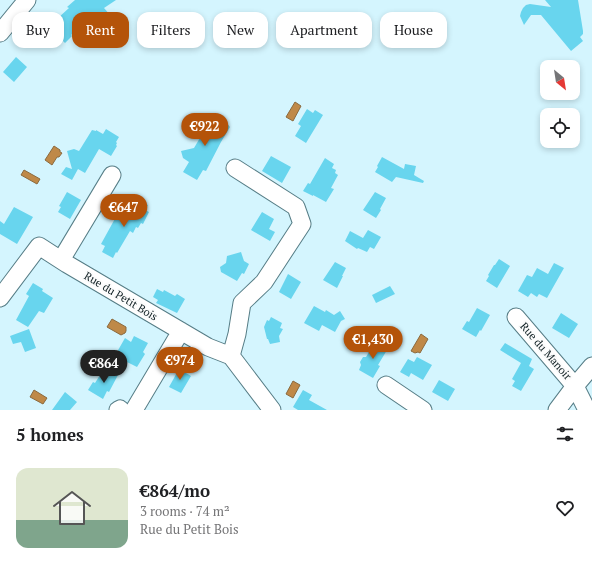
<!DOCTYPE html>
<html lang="en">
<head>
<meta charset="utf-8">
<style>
  body { margin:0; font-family:"PT Serif",serif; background:#f2f2f2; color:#202124; height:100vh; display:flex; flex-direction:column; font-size:15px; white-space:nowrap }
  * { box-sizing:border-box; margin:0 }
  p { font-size:13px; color:#757577 }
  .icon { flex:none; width:22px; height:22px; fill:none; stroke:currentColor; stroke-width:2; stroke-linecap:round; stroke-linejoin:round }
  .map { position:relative; height:410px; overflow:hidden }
  .details { display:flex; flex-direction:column; background:#fff; flex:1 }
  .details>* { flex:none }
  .hud { position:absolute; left:12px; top:12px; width:568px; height:36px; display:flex; gap:8px }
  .needle { width:26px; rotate:150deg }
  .controls { position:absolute; left:540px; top:60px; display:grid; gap:8px }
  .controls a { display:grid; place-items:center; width:40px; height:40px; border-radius:8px; background:#fff; box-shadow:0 2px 6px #0003; font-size:20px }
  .price { position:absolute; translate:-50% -34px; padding:0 9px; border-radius:14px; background:#b45309; color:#fff; font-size:13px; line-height:26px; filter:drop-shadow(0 1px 2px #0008) }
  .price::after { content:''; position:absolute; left:50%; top:24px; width:12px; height:9px; margin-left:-6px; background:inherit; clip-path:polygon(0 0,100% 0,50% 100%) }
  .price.on { background:#222; color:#fff }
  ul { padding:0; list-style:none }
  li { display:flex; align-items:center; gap:12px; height:100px; padding:0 16px }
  li span { display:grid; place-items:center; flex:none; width:112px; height:80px; border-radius:12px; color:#555 }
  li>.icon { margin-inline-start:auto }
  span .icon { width:48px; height:48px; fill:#fffc; stroke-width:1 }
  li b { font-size:17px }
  h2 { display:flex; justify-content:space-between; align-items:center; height:48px; padding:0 16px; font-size:17px }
  .tag { padding:0 14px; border-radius:12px; background:#fff; box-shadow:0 2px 6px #0003; font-size:14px; line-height:36px }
  .tag.on { background:#b45309; color:#fff }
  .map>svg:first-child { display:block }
  .water { fill:#bf8948; stroke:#8b6a3e }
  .building { fill:#68d5ee }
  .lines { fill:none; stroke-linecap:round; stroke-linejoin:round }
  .minor-casing { stroke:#567d86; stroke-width:19 }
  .minor { stroke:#fff; stroke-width:17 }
  .labels { text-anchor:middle; stroke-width:4; stroke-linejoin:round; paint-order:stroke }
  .street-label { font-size:11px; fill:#112125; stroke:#fcfcfc }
</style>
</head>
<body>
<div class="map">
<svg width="592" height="410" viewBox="0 0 592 410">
  <rect width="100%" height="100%" fill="#d4f5fe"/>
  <path class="water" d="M 295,102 L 301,106 L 293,121 L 286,117 Z
    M 54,146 L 60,150 L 60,152 L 62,153 L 59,157 L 57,157 L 52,165 L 45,160 Z
    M 24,170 L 40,179 L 37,184 L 21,175 Z
    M 112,319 L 126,327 L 126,331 L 125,333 L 121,335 L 107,327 Z
    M 421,334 L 428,339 L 420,353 L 418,352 L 415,353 L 411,351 Z
    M 293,381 L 300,385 L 293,398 L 286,394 Z
    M 34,390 L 47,398 L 43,404 L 30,397 Z"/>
  <path class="building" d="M 75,0 L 116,0 L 104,8 L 111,16 L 95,30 L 87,21 L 71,35 L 72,36 L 65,43 L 63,41 L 59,44 L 49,31 L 61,21 L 58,18 L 69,8 L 67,7 Z
    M 545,0 L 578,0 L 583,31 L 583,34 L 580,37 L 583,41 L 571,51 L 541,15 L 531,15 L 524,25 L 520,16 L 521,12 L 523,8 L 526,5 L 530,4 L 551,7 Z
    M 16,57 L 27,67 L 14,82 L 3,72 Z
    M 307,109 L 313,113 L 315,110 L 323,115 L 306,143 L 295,136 L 301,126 L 298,124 Z
    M 212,117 L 223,119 L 230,127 L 221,142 L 206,171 L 203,170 L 197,180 L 183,172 L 189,162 L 183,158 L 181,151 L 194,148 L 204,131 L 202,129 L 206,120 L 211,121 Z
    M 106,129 L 119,137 L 116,142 L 117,143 L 116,145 L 117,146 L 111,156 L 99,149 L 85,173 L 78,169 L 72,180 L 61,174 L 66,167 L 72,169 L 67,151 L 74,149 L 79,151 L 92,130 L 96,131 L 96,130 L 103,134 Z
    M 271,156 L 291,167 L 282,183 L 262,171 Z
    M 382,157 L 404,169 L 405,164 L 416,166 L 414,175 L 424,181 L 423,183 L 396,177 L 392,182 L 375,172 L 378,167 L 377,166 Z
    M 325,158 L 334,164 L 332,168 L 336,170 L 335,173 L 338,175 L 331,188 L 334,189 L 326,202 L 313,195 L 313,196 L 303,191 L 308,183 L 310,184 Z
    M 67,192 L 81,200 L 70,219 L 58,212 L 61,207 L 59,206 Z
    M 375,192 L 386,198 L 380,209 L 381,210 L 376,218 L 363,210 Z
    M 138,200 L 148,205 L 145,210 L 149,212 L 143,224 L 141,223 L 138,228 L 136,227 L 133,233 L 130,231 L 117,253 L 116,252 L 113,258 L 102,252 L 105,246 L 101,244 L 117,215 L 123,218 L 130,206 L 134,207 Z
    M 14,207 L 33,217 L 17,244 L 0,234 L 0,221 L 4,224 Z
    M 262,212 L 274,219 L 269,229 L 275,232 L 270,241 L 251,230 Z
    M 368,230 L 381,237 L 374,249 L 370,247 L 367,252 L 358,248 L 357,249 L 345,241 L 350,231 L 363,238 Z
    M 241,252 L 244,261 L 249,264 L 244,274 L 242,273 L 237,281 L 221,272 L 220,267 L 226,263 L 227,256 Z
    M 499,259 L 510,266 L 497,288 L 486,281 L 489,276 L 488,275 L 494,265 L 495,265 Z
    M 335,262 L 346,268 L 342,276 L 343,276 L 337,288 L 323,280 Z
    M 554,263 L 564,268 L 547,298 L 539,294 L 537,297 L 531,293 L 528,297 L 518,291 L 527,275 L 532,277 L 537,268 L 548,274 Z
    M 288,274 L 301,282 L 291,299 L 279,292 Z
    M 33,283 L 43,289 L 42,291 L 53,298 L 44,313 L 39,311 L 28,327 L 16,320 L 29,296 L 26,294 Z
    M 390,286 L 395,294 L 376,303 L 372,295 Z
    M 157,289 L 163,292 L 164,290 L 175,296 L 177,294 L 185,299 L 177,313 L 156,303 L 158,300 L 153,297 Z
    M 314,306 L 325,312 L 326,310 L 334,315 L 340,311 L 345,319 L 341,321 L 335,332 L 322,325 L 319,331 L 304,323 Z
    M 477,308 L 490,315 L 481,331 L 480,330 L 476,337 L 462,329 L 467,321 L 469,322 Z
    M 561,313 L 578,324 L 569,338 L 552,328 Z
    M 271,317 L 282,323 L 280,328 L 283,329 L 279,336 L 280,342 L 270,344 L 268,339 L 267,339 L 264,327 L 267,320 L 269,321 Z
    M 29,329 L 36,348 L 25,352 L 21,342 L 13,344 L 10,336 Z
    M 134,336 L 148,343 L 143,352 L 145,354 L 137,367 L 121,359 L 123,356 L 117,352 L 125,338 L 131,342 Z
    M 377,343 L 385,347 L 385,348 L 387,350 L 378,365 L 380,366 L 373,378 L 359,370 L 361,365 L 360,362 L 363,357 L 366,357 L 372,347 L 374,347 Z
    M 505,343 L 532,359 L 529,366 L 534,369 L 521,391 L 512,386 L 515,381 L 512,379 L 521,363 L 500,350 Z
    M 417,357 L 432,365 L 423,380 L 411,373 L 409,377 L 400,372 L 408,359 L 414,362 Z
    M 106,368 L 118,375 L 109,392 L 107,391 L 103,399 L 88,390 L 93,382 L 95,383 L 102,372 L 103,373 Z
    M 179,369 L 191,376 L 181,393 L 169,387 Z
    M 439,380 L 455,389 L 448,401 L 432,392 Z
    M 303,390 L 312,395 L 309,400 L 327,410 L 298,410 L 293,407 Z
    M 65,392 L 77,402 L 70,410 L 52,410 Z"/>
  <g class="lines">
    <g class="minor-casing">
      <path id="minor" d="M 0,33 L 27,0
        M 61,260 L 112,175
        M 0,298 L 39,246 L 67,264 L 208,347 L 231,356 L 272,410
        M 516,317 L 575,386 L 587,410
        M 231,356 L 237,334 L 242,303 L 264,282 L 302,224 L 296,207 L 235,168
        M 386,385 L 423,410
        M 118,410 L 120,409 L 121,410
        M 134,410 L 181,331
        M 557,410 L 575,386 L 592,366"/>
    </g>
    <use href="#minor" class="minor"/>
  </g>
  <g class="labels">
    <g class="street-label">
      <text transform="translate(121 296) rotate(31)" y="4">Rue du Petit Bois</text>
      <text transform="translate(546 351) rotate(49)" y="4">Rue du Manoir</text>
    </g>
  </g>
</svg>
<div class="controls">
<a><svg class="needle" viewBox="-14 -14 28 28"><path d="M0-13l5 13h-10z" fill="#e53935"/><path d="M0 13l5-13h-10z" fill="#757577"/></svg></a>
<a><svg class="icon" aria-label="locate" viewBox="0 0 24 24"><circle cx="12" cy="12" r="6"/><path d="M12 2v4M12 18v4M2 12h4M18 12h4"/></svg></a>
</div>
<b class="price" style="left:205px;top:147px">€922</b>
<b class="price" style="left:124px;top:228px">€647</b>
<b class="price" style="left:373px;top:360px">€1,430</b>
<b class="price" style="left:180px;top:381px">€974</b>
<b class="price on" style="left:104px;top:384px">€864</b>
<div class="hud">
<a class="tag">Buy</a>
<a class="tag on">Rent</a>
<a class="tag">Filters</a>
<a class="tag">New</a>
<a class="tag">Apartment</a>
<a class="tag">House</a>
</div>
</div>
<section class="details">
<h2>5 homes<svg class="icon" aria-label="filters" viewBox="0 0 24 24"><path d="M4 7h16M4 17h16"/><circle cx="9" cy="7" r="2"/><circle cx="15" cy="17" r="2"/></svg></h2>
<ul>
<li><span style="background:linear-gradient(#dfe7d0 65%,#7fa58c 0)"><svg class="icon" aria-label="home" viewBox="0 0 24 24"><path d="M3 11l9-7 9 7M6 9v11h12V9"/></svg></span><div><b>€864/mo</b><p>3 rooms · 74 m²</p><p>Rue du Petit Bois</p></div><svg class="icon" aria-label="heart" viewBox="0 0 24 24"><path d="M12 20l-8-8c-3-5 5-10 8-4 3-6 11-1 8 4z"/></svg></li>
</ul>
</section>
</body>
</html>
